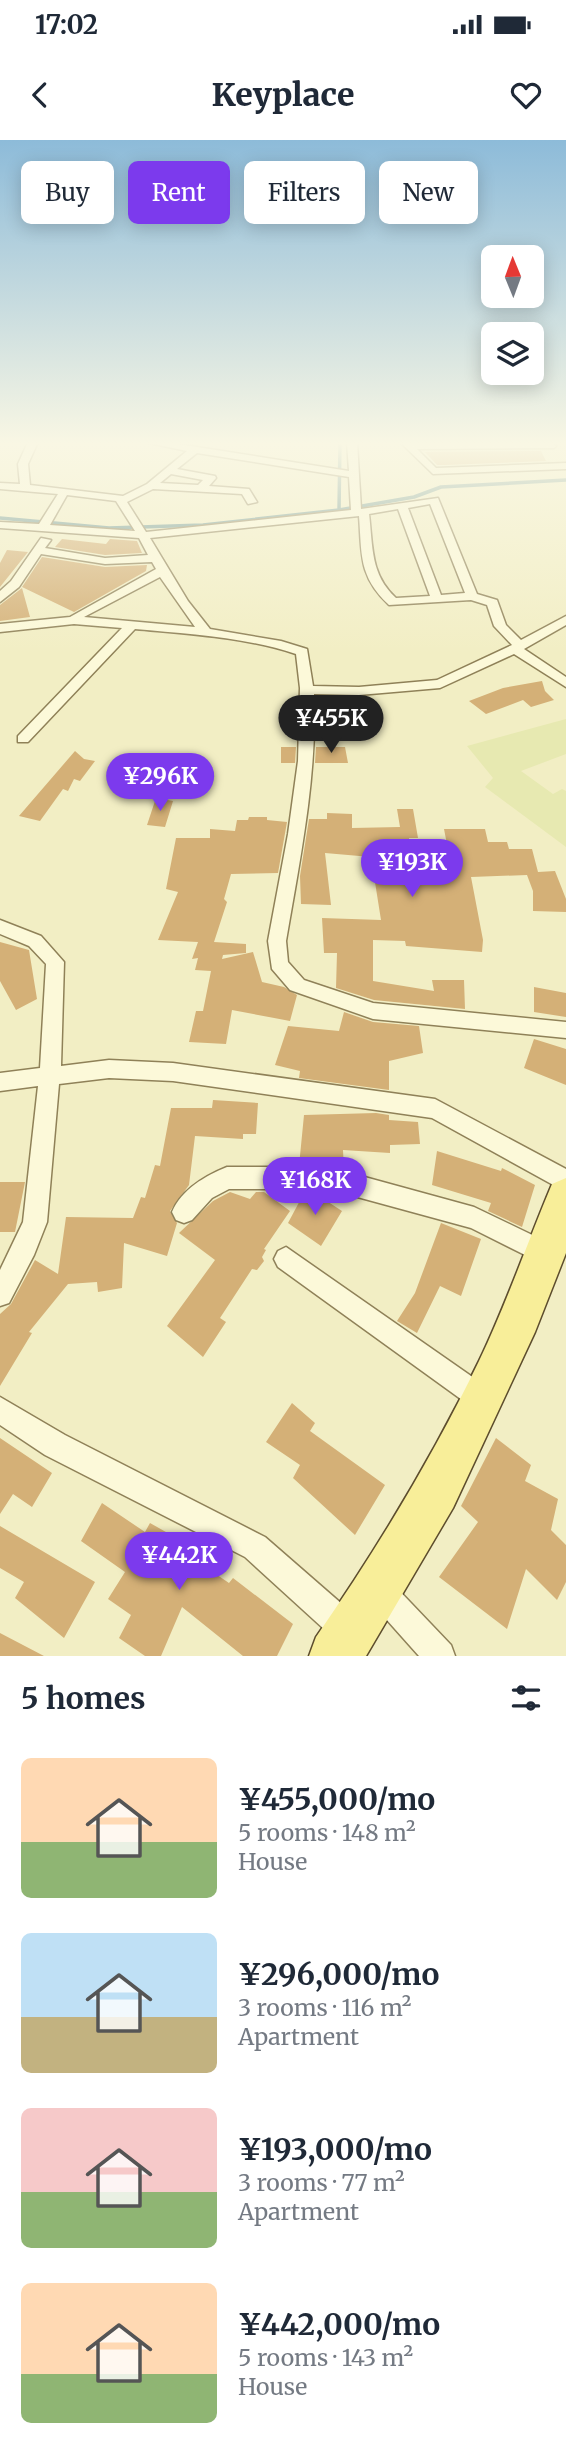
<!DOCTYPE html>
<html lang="en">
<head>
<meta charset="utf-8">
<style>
  body { margin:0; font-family:Merriweather,serif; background:#f6f6f7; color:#1f2937; height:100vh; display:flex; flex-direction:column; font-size:26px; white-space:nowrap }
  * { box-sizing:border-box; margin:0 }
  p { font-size:23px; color:#747a83 }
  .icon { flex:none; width:38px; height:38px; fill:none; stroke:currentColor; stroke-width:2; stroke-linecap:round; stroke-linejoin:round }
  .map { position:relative; height:1516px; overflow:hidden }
  .drawer { display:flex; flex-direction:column; background:#fff; flex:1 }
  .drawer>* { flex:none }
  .guide { position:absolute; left:21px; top:21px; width:525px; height:63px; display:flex; gap:14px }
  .needle { width:46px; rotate:359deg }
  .tools { position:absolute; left:481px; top:105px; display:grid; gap:14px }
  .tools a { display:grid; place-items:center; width:63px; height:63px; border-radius:10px; background:#fff; box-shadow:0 4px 18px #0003; font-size:35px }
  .price { position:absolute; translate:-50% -60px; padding:0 16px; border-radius:24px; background:#7c3aed; color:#fff; font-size:23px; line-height:46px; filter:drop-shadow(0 2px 4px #0008) }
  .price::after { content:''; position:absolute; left:50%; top:42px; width:21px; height:16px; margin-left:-10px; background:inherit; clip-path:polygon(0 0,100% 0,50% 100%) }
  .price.selected { background:#222; color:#fff }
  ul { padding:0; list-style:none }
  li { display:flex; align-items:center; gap:21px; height:175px; padding:0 21px }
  li span { display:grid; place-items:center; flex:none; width:196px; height:140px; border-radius:10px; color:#555 }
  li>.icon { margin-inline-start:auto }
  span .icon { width:84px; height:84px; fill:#fffc; stroke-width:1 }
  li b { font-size:30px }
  h2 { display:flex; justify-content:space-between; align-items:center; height:84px; padding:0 21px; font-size:30px }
  .pill { padding:0 24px; border-radius:10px; background:#fff; box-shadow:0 4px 18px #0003; font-size:24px; line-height:63px }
  .pill.selected { background:#7c3aed; color:#fff }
  .status { display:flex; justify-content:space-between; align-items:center; height:49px; padding:0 35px; background:#fff; direction:ltr }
  .status svg { height:19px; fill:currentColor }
  header { display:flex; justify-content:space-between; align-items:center; height:91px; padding:0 21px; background:#fff; font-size:32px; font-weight:800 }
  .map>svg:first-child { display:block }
  .farmland { fill:#e7e9b1 }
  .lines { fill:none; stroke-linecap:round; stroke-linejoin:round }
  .stream { stroke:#6c9593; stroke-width:3.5 }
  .building { fill:#d4b077 }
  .street-casing { stroke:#8f8158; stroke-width:3 }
  .primary-casing { stroke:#5d4d2d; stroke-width:3 }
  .street { fill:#fcf9d9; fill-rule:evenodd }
  .primary { fill:#f8ee99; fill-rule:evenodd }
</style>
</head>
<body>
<div class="status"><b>17:02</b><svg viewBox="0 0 49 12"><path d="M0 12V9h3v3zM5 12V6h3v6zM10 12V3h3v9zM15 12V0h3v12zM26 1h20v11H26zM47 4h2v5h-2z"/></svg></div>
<header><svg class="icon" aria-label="back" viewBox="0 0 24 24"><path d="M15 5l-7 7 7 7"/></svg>Keyplace<svg class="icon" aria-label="heart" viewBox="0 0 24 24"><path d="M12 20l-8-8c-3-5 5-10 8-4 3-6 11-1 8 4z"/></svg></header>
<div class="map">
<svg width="566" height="1516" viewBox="0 0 566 1516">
  <rect width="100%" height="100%" fill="#f2eec4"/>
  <path class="farmland" d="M 566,579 L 566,614 L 521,631 L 553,654 L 562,649 L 566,651 L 566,707 L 485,647 L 493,638 L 467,606 Z"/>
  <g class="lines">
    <path class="stream" d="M 339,370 L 340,302
      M 0,378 L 109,388 L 203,385 L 339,370 L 414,357 L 441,347 L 566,340"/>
  </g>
  <path class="building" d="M 541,311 L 546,321 L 445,325 L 437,325 L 425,312 Z
    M 62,399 L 106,404 L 110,399 L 137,401 L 142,413 L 105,415 L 55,407 Z
    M 7,410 L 28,412 L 0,447 L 0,423 Z
    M 42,417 L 105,427 L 147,425 L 146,431 L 74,472 L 22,447 Z
    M 22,448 L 30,477 L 0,481 L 0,465 Z
    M 542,541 L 545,551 L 554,560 L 531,567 L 523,560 L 486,574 L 469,561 L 503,548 Z
    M 281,607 L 296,607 L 295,623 L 281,623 Z
    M 316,607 L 345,607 L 348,623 L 315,623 Z
    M 75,611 L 84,619 L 95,621 L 80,641 L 74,639 L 68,651 L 63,649 L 40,681 L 19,676 Z
    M 156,658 L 173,661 L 165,687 L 147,685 Z
    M 397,669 L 413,669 L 418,698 L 409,698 L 414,731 L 452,730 L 444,689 L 485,689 L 488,702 L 507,702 L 509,709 L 532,709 L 538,732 L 555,731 L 566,759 L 566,772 L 533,771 L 533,751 L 527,735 L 471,737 L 483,800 L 482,812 L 406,806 L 405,801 L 373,800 L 373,841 L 434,851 L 432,840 L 464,840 L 465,869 L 374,860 L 336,848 L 337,813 L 324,813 L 322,778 L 381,780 L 371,717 L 325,713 L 331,765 L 301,764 L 300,736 L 309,679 L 327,679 L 327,673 L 352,674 L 352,688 L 400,687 Z
    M 249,677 L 267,677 L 267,680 L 287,682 L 278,733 L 231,734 L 224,759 L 227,762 L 214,802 L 246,804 L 246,813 L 223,815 L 222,819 L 253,812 L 262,842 L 284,847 L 297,855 L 290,881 L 232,870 L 226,904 L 189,902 L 196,871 L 203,871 L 211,831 L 195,830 L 198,818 L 192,819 L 198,802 L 158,800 L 178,752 L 166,749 L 176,698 L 210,698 L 210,689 L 235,691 L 237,680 L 248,680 Z
    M 0,802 L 29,810 L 37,859 L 16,870 L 0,841 Z
    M 534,847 L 566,853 L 566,877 L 534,872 Z
    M 344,872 L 373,882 L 419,886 L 423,913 L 389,921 L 389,950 L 299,938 L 300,931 L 275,925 L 288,886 L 339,891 Z
    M 534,899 L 566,909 L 566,945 L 524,928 Z
    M 213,960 L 258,963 L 256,994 L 243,994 L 243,999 L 195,996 L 189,1045 L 170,1071 L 177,1083 L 167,1116 L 124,1103 L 122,1148 L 98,1152 L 97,1142 L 68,1144 L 29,1192 L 32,1193 L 0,1246 L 0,1174 L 11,1164 L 35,1120 L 58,1134 L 66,1077 L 133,1078 L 141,1057 L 145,1058 L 155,1025 L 160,1026 L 171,968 L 212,968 Z
    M 376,973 L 389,975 L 389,980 L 418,982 L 420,1004 L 390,1005 L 390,1013 L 343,1010 L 344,1030 L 299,1026 L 304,975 Z
    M 437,1011 L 501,1031 L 502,1028 L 535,1045 L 522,1087 L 488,1071 L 491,1063 L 432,1045 Z
    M 0,1042 L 25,1042 L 15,1092 L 0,1092 Z
    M 230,1052 L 250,1059 L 256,1052 L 264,1052 L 290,1071 L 264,1109 L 266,1110 L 262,1117 L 264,1121 L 257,1130 L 252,1129 L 220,1178 L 226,1182 L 203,1217 L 167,1186 L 215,1120 L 179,1093 L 213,1061 Z
    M 304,1053 L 316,1054 L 342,1071 L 321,1106 L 288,1083 Z
    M 441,1083 L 481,1099 L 461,1156 L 440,1146 L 417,1193 L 397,1181 L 415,1153 Z
    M 292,1263 L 315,1283 L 310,1291 L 385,1345 L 355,1395 L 293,1338 L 300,1325 L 266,1302 Z
    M 0,1298 L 52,1333 L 32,1367 L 13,1354 L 0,1374 Z
    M 496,1298 L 531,1325 L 525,1341 L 558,1359 L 551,1390 L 566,1405 L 566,1442 L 557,1460 L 526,1429 L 507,1489 L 439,1437 L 478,1382 L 461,1366 Z
    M 102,1363 L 145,1392 L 150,1383 L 173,1396 L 170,1403 L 229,1443 L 233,1438 L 293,1484 L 277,1516 L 243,1516 L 182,1467 L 161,1516 L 145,1516 L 119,1498 L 131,1475 L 108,1459 L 125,1432 L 81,1401 Z
    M 0,1386 L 95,1442 L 64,1498 L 15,1458 L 24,1442 L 0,1428 Z
    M 0,1493 L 44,1516 L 0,1516 Z"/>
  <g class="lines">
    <g class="street-casing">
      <path id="street" d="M 28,302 L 38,302 L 28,324 L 30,345 L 123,356 L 147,344 L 187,311 L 144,302 L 165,302 L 349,331 L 347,302 L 357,302 L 361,369 L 438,358 L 477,454 L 497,460 L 506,485 L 521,500 L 566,476 L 566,485 L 524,509 L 566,537 L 566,547 L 514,514 L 440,548 L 359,555 L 314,554 C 317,638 300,719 286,801 L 288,822 L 304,840 L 373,863 L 566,882 L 566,898 L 373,879 L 290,850 L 272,829 L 268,801 L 288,694 L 298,621 L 300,548 L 296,514 C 245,497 188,494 135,489 L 28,602 L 18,602 L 18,596 L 122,488 L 74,484 L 0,492 L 0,484 L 70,477 L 156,429 L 152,422 L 105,424 L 41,414 L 19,447 L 0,462 L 0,451 L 11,441 L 41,398 L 51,400 L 45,408 L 105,418 L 148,415 L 139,398 L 0,388 L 0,382 L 39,384 L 58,354 L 0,349 L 0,343 L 20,344 L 18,324 ZM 197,313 L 349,337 L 351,370 L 146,392 L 127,362 L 153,349 L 242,354 L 248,364 L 257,362 L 249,349 L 209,346 L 216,338 L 215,336 L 177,329 ZM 171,334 L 203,340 L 198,345 L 160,343 ZM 67,355 L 116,361 L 135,391 L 50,385 ZM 430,364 L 465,453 L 441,455 L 408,368 ZM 398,369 L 430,456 L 396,458 C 370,434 373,407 369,374 ZM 359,376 C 362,414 358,436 389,465 L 471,460 L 487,465 L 494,486 L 512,505 L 437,540 L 359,547 L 313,546 L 307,509 L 281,501 L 210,489 L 188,461 L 150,398 ZM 160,437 L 195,487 L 84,477 Z
        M 400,302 L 551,303 L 556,306 L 554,308 L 417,309 L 436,328 L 566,323 L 566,329 L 433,334 Z
        M 0,780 L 41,796 L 64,822 L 61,926 L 109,920 L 173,923 L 435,959 L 566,1029 L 566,1052 L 432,978 L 173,941 L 109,938 L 59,944 L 47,1082 L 34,1115 L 9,1163 L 0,1166 L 0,1130 L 23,1082 L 38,946 L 0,951 L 0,933 L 40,928 L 46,824 L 29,806 L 0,794 Z
        M 227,1027 L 285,1027 L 350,1033 L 474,1067 L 555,1106 L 559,1114 L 555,1122 L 547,1126 L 471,1088 L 350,1055 L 285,1049 L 229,1049 L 212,1058 L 192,1080 L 184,1083 L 176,1080 L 172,1072 C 182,1049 205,1036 227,1027 Z
        M 286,1107 L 494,1252 L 498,1261 L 494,1270 L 485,1274 L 476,1270 L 278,1127 L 274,1119 L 278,1111 Z
        M 0,1257 L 65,1295 L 265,1397 L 358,1478 L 362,1489 L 358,1500 L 347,1504 L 336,1500 L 245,1417 L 45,1315 L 0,1285 Z
        M 380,1436 L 390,1441 L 451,1505 L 455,1516 L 419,1516 L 370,1461 L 365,1451 L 370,1441 Z"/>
    </g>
    <g class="primary-casing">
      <path id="primary" d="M 566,1038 L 566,1113 L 535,1192 L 453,1368 L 366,1516 L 309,1516 L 316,1497 C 377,1409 432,1318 479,1221 C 507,1163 527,1103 552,1044 Z"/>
    </g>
    <use href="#street" class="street"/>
    <use href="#primary" class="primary"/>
  </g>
  <linearGradient id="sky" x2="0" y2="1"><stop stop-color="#8dbbd9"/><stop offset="0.59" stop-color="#f9f7e4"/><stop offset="1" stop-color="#f9f7e4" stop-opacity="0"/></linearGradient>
  <rect width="566" height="514" fill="url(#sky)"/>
</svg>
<div class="tools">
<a><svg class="needle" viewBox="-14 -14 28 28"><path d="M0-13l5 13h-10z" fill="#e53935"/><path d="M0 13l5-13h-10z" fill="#747a83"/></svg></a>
<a><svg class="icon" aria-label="layers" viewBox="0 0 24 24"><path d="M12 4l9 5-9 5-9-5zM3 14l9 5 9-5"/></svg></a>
</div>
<b class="price selected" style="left:331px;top:615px">¥455K</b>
<b class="price" style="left:160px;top:673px">¥296K</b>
<b class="price" style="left:412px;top:759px">¥193K</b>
<b class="price" style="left:315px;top:1077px">¥168K</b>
<b class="price" style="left:179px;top:1452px">¥442K</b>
<div class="guide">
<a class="pill">Buy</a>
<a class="pill selected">Rent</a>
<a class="pill">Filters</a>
<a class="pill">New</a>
</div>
</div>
<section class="drawer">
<h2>5 homes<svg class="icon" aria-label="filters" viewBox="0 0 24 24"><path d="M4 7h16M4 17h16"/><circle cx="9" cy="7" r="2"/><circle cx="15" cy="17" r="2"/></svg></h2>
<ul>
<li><span style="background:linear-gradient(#ffd9b3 60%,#8fb573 0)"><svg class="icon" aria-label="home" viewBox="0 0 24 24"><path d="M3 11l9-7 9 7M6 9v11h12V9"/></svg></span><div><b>¥455,000/mo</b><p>5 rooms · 148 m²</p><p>House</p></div></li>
<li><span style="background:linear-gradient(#bfe0f5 60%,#c2b280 0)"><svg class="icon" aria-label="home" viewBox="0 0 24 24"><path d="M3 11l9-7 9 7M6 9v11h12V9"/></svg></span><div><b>¥296,000/mo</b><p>3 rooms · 116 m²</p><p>Apartment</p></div></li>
<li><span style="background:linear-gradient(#f6c9c9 60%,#8fb573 0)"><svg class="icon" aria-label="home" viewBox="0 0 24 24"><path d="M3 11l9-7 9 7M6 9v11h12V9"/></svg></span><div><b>¥193,000/mo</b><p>3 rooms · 77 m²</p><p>Apartment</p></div></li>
<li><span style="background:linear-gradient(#ffd9b3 65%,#8fb573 0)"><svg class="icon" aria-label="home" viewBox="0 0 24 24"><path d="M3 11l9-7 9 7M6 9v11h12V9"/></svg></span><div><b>¥442,000/mo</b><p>5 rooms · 143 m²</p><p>House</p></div></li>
</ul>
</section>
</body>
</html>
